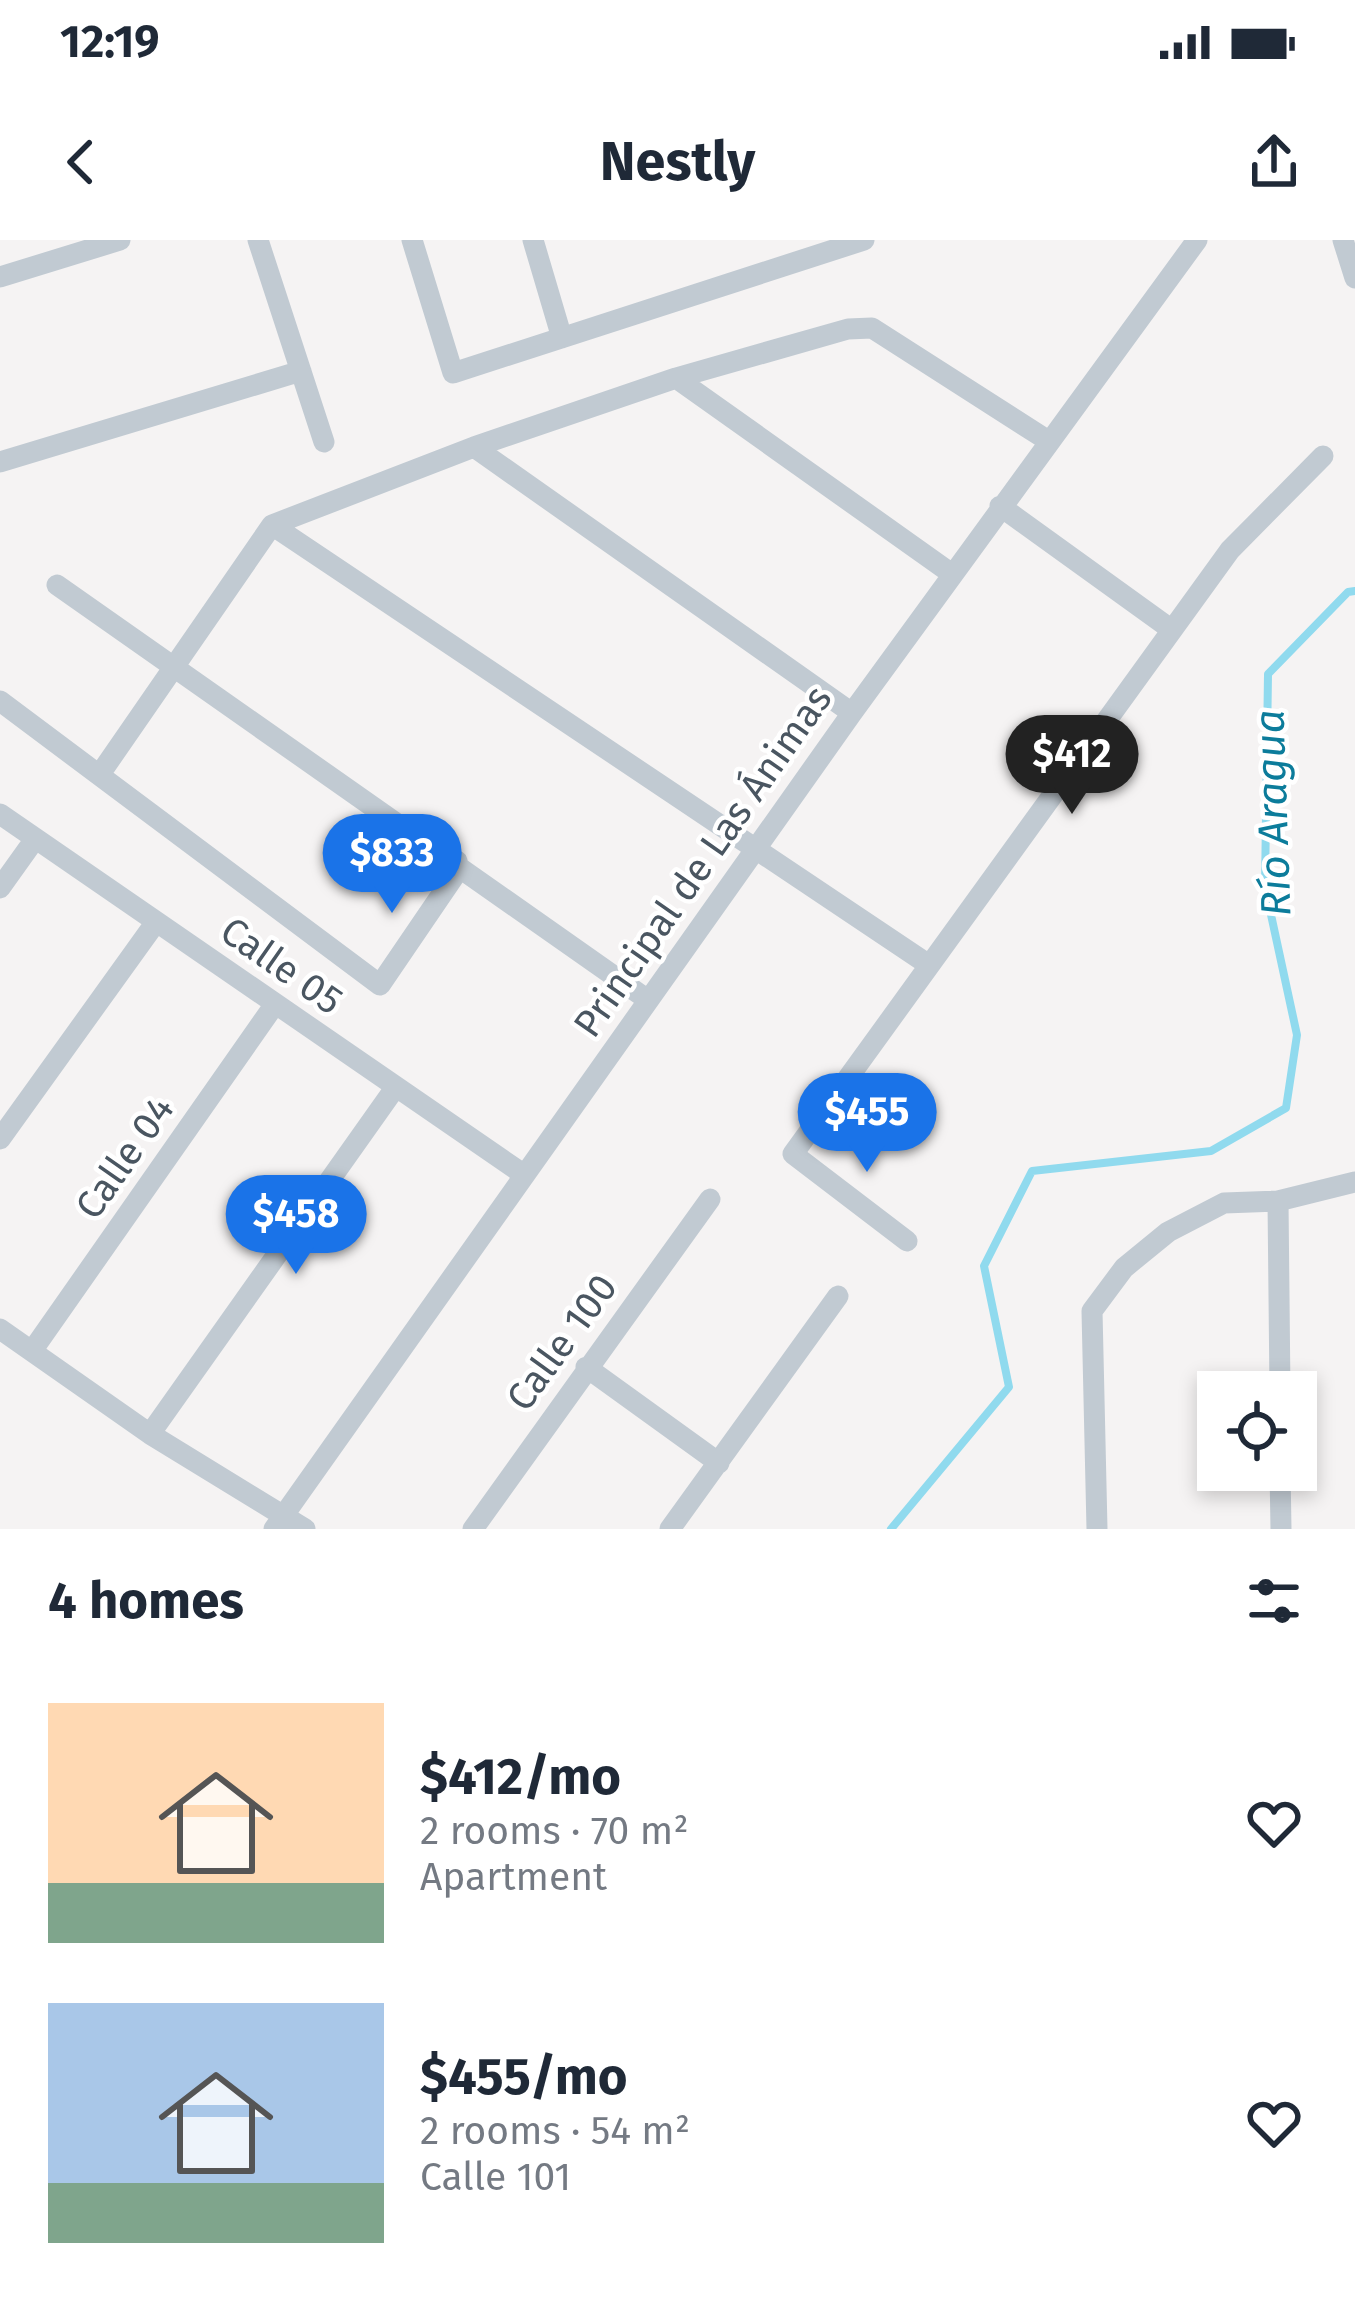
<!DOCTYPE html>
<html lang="en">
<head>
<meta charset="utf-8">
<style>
  body { margin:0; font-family:"Fira Sans",sans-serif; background:#f2f2f3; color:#1f2937; height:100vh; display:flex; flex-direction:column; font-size:45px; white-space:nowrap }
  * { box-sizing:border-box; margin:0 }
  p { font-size:39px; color:#747a83 }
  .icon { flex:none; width:66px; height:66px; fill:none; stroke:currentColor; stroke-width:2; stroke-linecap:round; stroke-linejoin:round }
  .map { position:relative; height:1289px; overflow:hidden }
  .panel { display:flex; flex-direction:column; background:#fff; flex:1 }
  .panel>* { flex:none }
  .buttons { position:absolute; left:1197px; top:1131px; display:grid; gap:24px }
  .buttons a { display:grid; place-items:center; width:120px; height:120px; border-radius:0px; background:#fff; box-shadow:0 6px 18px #0003; font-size:60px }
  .price { position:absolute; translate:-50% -102px; padding:0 27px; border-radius:42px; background:#1a73e8; color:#fff; font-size:39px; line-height:78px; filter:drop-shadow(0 3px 6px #0008) }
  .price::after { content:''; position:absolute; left:50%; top:72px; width:36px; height:27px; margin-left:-18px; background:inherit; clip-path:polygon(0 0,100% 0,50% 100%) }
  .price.active { background:#222; color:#fff }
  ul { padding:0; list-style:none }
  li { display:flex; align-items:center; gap:36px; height:300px; padding:0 48px }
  li span { display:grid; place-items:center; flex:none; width:336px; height:240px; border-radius:0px; color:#555 }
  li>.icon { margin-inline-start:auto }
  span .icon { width:144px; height:144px; fill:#fffc; stroke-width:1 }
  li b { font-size:51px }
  h2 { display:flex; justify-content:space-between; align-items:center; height:144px; padding:0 48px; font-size:51px }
  .status { display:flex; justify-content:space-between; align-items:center; height:84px; padding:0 60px; background:#fff; direction:ltr }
  .status svg { height:33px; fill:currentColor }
  header { display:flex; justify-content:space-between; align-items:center; height:156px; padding:0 48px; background:#fff; font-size:54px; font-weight:700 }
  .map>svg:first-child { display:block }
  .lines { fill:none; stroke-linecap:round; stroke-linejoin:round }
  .stream { stroke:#90daee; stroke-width:8 }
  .street { stroke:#c1cad2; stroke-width:21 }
  .labels { text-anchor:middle; stroke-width:9; stroke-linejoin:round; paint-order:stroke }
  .street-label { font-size:39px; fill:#4a5661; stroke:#fff }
  .water-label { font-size:42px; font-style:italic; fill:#0c7c9b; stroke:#fff }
</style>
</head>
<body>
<div class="status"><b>12:19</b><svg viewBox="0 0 49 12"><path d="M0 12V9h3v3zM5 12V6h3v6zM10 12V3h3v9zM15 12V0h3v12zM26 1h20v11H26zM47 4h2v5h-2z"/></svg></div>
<header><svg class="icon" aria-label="back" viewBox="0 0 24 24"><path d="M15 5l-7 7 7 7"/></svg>Nestly<svg class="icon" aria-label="share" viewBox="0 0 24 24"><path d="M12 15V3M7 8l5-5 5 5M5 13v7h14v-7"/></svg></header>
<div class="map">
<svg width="1355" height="1289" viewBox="0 0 1355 1289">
  <rect width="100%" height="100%" fill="#f5f3f3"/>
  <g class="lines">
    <path class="stream" d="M 891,1289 L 1009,1147 L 984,1026 L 1032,931 L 1211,911 L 1286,868 L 1297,795 L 1265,647 L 1268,434 L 1348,352 L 1355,351"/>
    <path class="street" d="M 258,0 L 324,202
      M 412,0 L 453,133 L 864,0
      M 533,0 L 562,98
      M 1343,0 L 1355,38
      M 0,37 L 120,0
      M 676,138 L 952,334
      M 474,207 L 852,473
      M 0,222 L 301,131
      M 1000,266 L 1172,390
      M 272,285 L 929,725
      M 57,345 L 648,760
      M 0,461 L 380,745 L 459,629 L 457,621
      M 100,534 L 272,285 L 474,207 L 676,138 L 848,89 L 872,88 L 1047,200
      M 0,574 L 523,934
      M 0,648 L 35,599
      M 0,899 L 156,682
      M 1278,961 L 1280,1152
      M 907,1001 L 793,914 L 1230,310 L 1323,216
      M 0,1089 L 150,1194 L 305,1289
      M 32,1111 L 275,764
      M 586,1127 L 719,1223
      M 150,1194 L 395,848
      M 1280,1230 L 1281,1289
      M 274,1289 L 852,473 L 1197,0
      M 473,1289 L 710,959
      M 670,1289 L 838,1056
      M 1097,1289 L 1092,1071 L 1124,1028 L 1168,992 L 1224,963 L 1278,961 L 1355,942"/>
  </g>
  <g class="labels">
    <g class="street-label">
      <text transform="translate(702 621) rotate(-55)" y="14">Principal de Las Ánimas</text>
      <text transform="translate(282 725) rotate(35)" y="14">Calle 05</text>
      <text transform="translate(124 917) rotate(-55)" y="14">Calle 04</text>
      <text transform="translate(561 1102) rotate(-54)" y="14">Calle 100</text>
    </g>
    <g class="water-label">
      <text transform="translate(1272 573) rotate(-92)" y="15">Río Aragua</text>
    </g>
  </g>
</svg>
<div class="buttons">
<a><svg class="icon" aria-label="locate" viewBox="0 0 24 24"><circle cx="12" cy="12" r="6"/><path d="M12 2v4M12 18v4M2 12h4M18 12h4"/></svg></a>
</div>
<b class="price active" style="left:1072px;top:577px">$412</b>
<b class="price" style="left:392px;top:676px">$833</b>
<b class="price" style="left:867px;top:935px">$455</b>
<b class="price" style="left:296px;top:1037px">$458</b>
</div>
<section class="panel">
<h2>4 homes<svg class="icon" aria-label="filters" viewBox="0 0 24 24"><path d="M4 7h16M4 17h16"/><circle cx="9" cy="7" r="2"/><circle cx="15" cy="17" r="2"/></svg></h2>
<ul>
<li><span style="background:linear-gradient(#ffd9b3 75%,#7fa58c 0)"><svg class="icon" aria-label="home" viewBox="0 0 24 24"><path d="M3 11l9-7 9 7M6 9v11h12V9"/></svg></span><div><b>$412/mo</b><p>2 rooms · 70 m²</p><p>Apartment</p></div><svg class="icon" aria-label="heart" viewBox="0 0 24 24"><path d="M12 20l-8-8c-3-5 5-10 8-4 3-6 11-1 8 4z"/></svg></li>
<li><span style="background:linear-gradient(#a9c7e8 75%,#7fa58c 0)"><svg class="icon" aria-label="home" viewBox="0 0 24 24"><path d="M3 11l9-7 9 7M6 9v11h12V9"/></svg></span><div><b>$455/mo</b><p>2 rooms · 54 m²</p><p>Calle 101</p></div><svg class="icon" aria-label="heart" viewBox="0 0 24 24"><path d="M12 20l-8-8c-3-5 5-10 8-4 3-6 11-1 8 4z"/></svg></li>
</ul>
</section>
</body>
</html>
